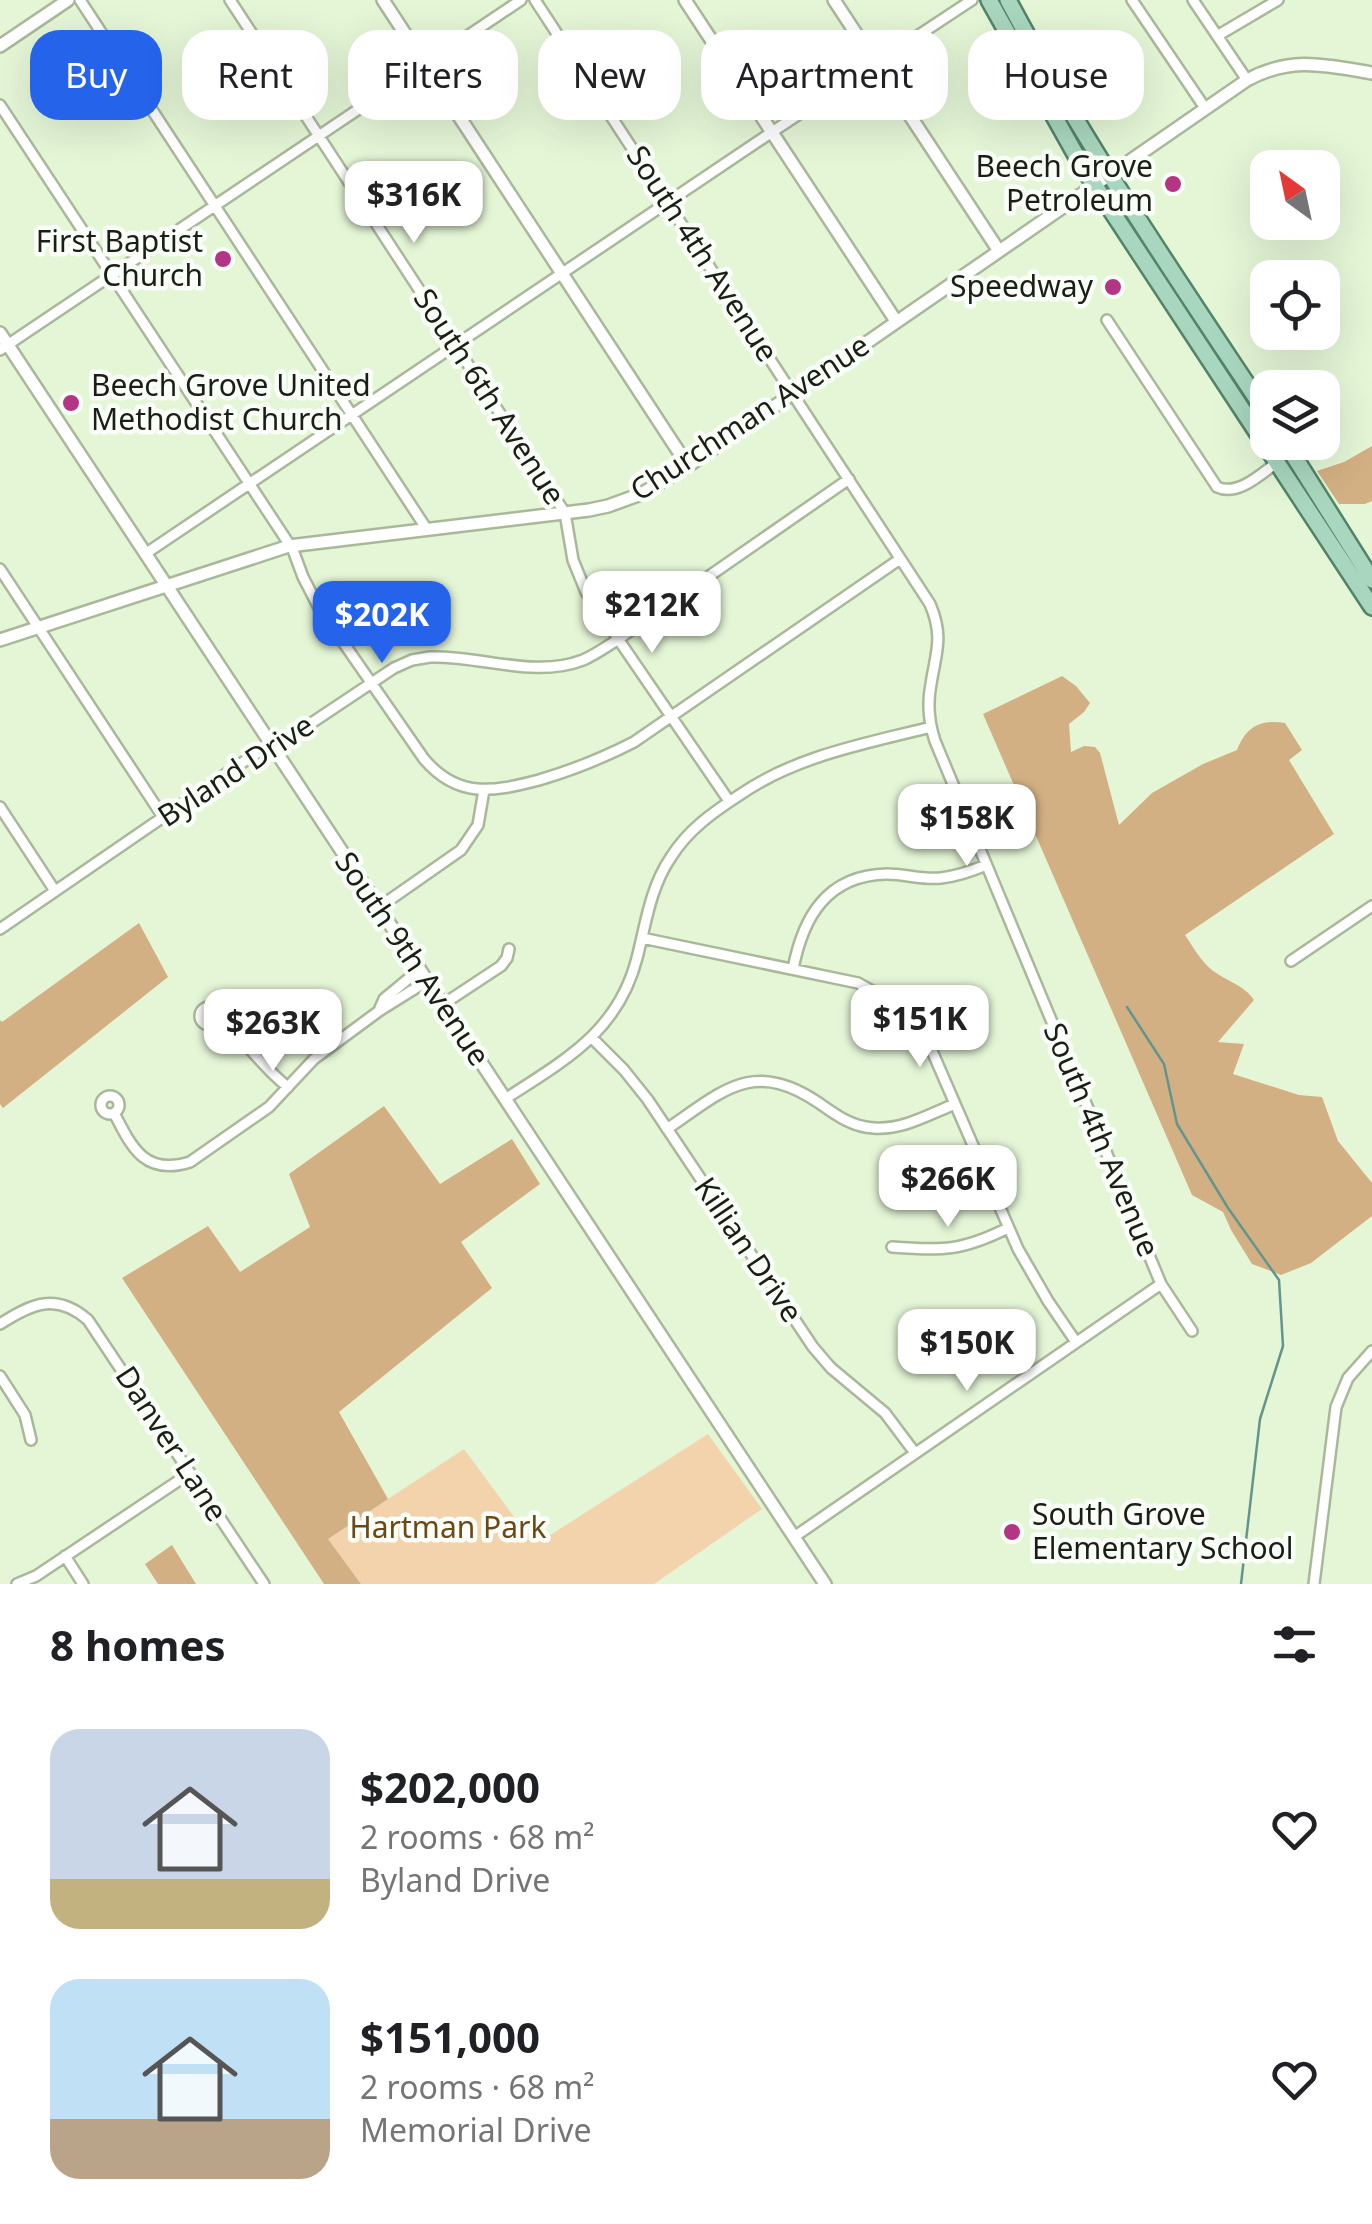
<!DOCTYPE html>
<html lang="en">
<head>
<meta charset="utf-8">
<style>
  body { margin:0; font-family:"Noto Sans",sans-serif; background:#f2f2f2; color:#202124; height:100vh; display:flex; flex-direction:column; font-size:38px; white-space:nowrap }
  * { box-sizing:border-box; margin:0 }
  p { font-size:32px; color:#757577 }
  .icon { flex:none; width:55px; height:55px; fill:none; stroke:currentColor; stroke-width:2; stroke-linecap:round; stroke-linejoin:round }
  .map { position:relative; height:1584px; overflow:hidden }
  .side { display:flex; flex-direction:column; background:#fff; flex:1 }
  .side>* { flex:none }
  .top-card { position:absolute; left:30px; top:30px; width:1312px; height:90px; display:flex; gap:20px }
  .needle { width:65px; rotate:327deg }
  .buttons { position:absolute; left:1250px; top:150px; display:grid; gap:20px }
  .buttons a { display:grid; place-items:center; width:90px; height:90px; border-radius:20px; background:#fff; box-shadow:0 10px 40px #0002; font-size:50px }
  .price { position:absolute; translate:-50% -85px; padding:0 22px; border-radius:20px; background:#fff; color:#222; font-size:32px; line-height:65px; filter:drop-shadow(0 2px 5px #0008) }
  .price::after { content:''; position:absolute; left:50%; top:60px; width:30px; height:22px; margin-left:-15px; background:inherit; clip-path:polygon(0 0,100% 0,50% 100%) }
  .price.active { background:#2563eb; color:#fff }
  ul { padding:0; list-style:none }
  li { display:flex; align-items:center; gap:30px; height:250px; padding:0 50px }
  li span { display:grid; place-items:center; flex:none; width:280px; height:200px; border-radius:30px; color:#555 }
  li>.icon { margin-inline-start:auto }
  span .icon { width:120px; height:120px; fill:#fffc; stroke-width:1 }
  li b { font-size:42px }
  h2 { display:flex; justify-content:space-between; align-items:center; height:120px; padding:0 50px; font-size:42px }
  .tag { padding:0 35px; border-radius:30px; background:#fff; box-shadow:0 10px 40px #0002; font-size:35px; line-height:90px }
  .tag.active { background:#2563eb; color:#fff }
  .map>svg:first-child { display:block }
  .green { fill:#f3d3ac }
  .forest { fill:#d3b083 }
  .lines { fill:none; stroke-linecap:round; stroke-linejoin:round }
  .stream { stroke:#62958d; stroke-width:2.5 }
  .minor-casing { stroke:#a9b89b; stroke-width:14 }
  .tertiary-casing { stroke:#a9b89b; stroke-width:16 }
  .primary-casing { stroke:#528467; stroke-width:20 }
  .minor { stroke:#fff; stroke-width:9 }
  .tertiary { stroke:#fff; stroke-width:11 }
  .primary { stroke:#a9d6be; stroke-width:15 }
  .poi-dot { fill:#b33584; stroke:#fafef8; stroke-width:4 }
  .labels { text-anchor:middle; stroke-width:9; stroke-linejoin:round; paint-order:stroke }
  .poi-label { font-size:30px; fill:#191f14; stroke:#fafef8; text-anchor:end }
  .street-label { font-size:30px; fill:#191f14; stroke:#fafef8 }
  .park-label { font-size:30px; fill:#6b4814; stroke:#fafef8 }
</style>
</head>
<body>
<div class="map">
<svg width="1372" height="1584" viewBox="0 0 1372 1584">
  <rect width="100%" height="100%" fill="#e5f6d7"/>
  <path class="green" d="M 708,1434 L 762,1509 L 654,1584 L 361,1584 L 327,1539 L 464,1449 L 523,1529 L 541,1541 Z"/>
  <path class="forest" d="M 1372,446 L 1372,501 L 1365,504 L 1339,504 L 1317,471 L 1344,462 Z
    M 1062,676 L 1076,686 L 1090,703 L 1084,712 L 1069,724 L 1071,752 L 1084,746 L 1095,747 L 1100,753 L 1119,825 L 1152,793 L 1203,764 L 1237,750 C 1246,727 1260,719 1285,723 L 1302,750 L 1289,760 L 1334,834 L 1185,935 C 1193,947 1201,961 1212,970 C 1226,981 1244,985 1254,1000 L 1218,1042 L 1244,1044 L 1233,1074 L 1299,1095 L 1322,1097 L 1338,1141 L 1372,1183 L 1372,1216 L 1311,1263 L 1281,1275 L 1252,1264 L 1231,1230 L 1223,1212 L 1192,1195 L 983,714 Z
    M 139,923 L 168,977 L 3,1108 L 0,1104 L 0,1020 L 2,1022 Z
    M 384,1106 L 440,1184 L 512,1139 L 540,1184 L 461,1242 L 492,1288 L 339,1412 L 388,1499 L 328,1539 L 361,1584 L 324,1584 L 122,1278 L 208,1226 L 240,1272 L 310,1227 L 289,1174 Z
    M 172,1545 L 196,1584 L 158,1584 L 145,1564 Z"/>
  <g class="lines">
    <path class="stream" d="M 1127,1007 L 1164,1064 L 1177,1124 L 1228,1208 L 1279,1280 L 1283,1346 L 1260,1419 L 1241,1584"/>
    <g class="minor-casing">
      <path id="minor" d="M 80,0 L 426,528
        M 230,0 L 565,513 L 573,560 L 586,592 L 729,801
        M 535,0 L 930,604 C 944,637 936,652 931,684 C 927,704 929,723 935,741 L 1161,1284 L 1192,1331
        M 1132,0 L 1205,108
        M 1193,0 L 1247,80
        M 1217,36 L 1278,0
        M 0,105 L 293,550 L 303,577 L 318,606 L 424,759 C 458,799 493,792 539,780 C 573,770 603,758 634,742 L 900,559
        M 1107,320 L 1217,487 C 1238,497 1262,473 1279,461
        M 0,350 L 521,0
        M 145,554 L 772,132 L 972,0
        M 0,569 L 163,817
        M 0,807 L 55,891
        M 378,908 L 461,850 L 478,825 L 484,790
        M 0,929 L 255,754 L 283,742 L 394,668 L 412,660 L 430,657 C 480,655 534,679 583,660 C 595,655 606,647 617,640 L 849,479
        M 642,938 L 858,983 L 892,1002 L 916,1025 L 929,1044 L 1018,1249 L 1048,1301 L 1076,1342
        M 1291,961 L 1372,906
        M 793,969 C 803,917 827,875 887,874 C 905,874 923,880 941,878 C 957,876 972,871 986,865
        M 442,1005 L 501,966 L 507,958 L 509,949
        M200 1016a9 9 0 1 1 18 0a9 9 0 1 1-18 0Z
        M 380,1008 L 384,999 L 419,970
        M 217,1019 C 245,1037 261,1067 288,1087
        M 592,1038 L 624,1070 L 648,1100 L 813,1347 L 831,1368 L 885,1413 L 915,1453
        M101 1105a9 9 0 1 1 18 0a9 9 0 1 1-18 0Z
        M 505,1099 C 565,1060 618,1032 637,958 C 646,923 650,888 671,857 C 688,830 712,813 738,796 C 795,756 864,744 931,727
        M 114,1113 C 132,1148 145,1176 190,1162 L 269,1107 L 314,1059 L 379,1011 L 427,981
        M 667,1129 C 723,1091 753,1058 819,1103 C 836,1115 852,1127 874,1128 C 903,1130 930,1114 955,1104
        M 892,1247 C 942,1251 962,1251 1008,1228
        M 0,1324 C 31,1304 56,1292 88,1320 L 264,1584
        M 0,1376 L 25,1415 L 31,1440
        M 794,1537 L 1161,1284
        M 65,1556 L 83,1584
        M 17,1584 L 36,1576 L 190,1473
        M 1314,1584 L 1336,1407 L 1348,1378 L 1372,1351"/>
    </g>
    <g class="tertiary-casing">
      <path id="tertiary" d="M 383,0 L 688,466
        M 685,0 L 896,321
        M 834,0 L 999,251
        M 0,46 L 68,0
        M 0,333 L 825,1584
        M 0,640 L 289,546 L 589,510 L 608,506 L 641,494 L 688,466 L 1247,80 C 1291,56 1325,65 1372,73"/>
    </g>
    <g class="primary-casing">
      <path id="primary" d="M 989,0 L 1082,166 L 1372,607
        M 1008,0 C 1085,145 1178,280 1268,416
        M 1285,442 L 1372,580"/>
    </g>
    <use href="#minor" class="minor"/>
    <use href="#tertiary" class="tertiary"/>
    <use href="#primary" class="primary"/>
  </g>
  <g class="poi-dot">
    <circle cx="1173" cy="184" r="10"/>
    <circle cx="223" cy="259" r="10"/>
    <circle cx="1113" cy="287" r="10"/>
    <circle cx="71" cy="403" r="10"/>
    <circle cx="1012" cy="1532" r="10"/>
  </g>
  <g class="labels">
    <g class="poi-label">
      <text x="1153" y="177">Beech Grove<tspan x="1153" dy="34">Petroleum</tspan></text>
      <text x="203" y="252">First Baptist<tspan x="203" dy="34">Church</tspan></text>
      <text x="1093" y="297">Speedway</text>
      <text x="91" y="396" text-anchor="start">Beech Grove United<tspan x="91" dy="34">Methodist Church</tspan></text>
      <text x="1032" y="1525" text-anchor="start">South Grove<tspan x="1032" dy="34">Elementary School</tspan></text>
    </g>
    <g class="street-label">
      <text transform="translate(702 254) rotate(57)" y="10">South 4th Avenue</text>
      <text transform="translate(489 397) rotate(57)" y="10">South 6th Avenue</text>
      <text transform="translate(750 418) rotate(-33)" y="10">Churchman Avenue</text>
      <text transform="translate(236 771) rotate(-33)" y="10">Byland Drive</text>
      <text transform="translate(412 959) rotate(56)" y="10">South 9th Avenue</text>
      <text transform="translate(1101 1140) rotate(67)" y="10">South 4th Avenue</text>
      <text transform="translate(748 1250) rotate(56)" y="10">Killian Drive</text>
      <text transform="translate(171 1444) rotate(57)" y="10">Danver Lane</text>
    </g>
    <g class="park-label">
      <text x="448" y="1538">Hartman Park</text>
    </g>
  </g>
</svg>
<div class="buttons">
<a><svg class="needle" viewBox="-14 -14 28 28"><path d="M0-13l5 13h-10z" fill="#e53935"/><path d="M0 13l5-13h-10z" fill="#757577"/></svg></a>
<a><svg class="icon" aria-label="locate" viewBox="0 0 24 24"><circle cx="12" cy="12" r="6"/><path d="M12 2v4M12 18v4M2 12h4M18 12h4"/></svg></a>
<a><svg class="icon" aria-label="layers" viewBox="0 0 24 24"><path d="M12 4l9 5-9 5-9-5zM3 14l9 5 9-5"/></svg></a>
</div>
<b class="price" style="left:414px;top:246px">$316K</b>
<b class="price" style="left:652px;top:656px">$212K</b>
<b class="price active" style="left:382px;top:666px">$202K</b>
<b class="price" style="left:967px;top:869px">$158K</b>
<b class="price" style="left:920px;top:1070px">$151K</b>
<b class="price" style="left:273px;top:1074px">$263K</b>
<b class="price" style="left:948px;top:1230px">$266K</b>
<b class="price" style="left:967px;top:1394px">$150K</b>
<div class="top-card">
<a class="tag active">Buy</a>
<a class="tag">Rent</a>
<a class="tag">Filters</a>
<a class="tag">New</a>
<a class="tag">Apartment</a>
<a class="tag">House</a>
</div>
</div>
<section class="side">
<h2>8 homes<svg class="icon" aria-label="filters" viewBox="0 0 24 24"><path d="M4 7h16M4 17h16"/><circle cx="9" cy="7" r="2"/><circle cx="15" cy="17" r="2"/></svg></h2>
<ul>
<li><span style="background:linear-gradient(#c9d6e8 75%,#c2b280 0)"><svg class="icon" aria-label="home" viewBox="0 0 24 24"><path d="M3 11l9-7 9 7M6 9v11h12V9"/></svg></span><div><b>$202,000</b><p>2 rooms · 68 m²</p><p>Byland Drive</p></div><svg class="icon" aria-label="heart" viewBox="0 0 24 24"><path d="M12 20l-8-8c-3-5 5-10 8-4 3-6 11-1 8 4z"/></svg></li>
<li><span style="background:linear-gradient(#bfe0f5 70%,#b9a48a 0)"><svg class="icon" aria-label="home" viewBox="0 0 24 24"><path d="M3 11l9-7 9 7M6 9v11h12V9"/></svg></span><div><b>$151,000</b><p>2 rooms · 68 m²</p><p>Memorial Drive</p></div><svg class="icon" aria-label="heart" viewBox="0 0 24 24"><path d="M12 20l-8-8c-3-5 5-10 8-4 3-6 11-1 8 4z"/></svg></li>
</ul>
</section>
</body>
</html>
